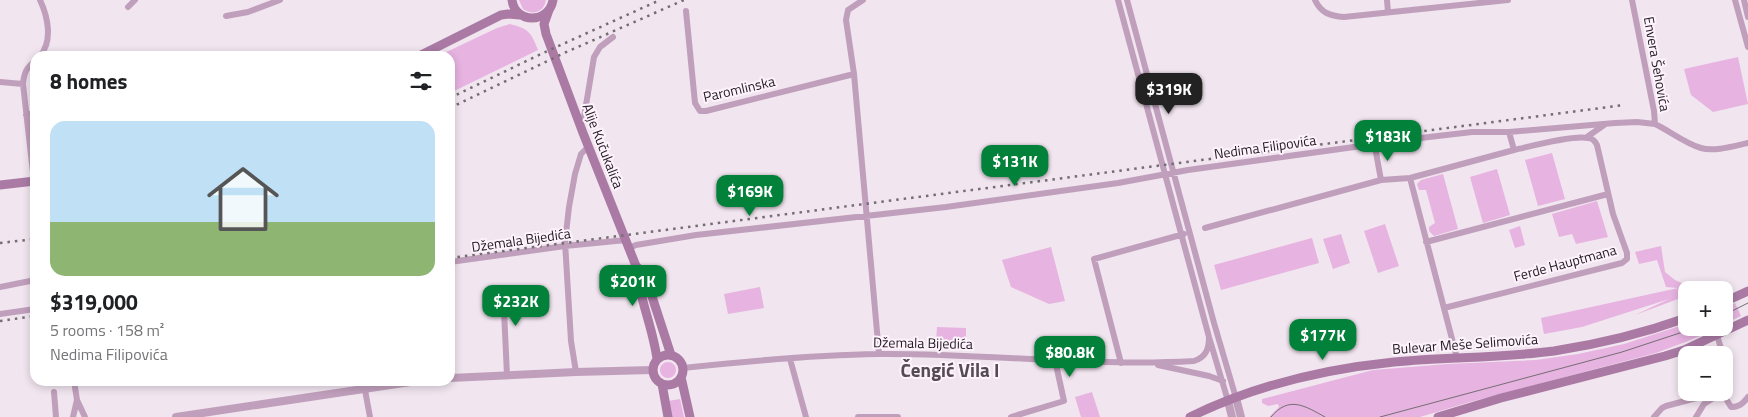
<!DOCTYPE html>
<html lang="en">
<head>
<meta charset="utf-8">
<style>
  body { margin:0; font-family:"Titillium Web",sans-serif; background:#f6f6f6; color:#202124; height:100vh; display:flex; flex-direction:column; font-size:19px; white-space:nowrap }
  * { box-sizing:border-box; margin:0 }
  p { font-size:16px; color:#757577 }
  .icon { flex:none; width:28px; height:28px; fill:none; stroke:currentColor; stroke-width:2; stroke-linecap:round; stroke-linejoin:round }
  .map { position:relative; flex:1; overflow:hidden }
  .panel { position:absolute; left:30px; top:51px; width:425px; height:335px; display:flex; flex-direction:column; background:#fff; border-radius:15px; box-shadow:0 2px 8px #0003 }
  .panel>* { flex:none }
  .controls { position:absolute; left:1678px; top:281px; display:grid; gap:10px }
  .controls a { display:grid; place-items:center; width:55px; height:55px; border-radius:10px; background:#fff; box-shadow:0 2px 8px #0003; font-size:25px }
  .price { position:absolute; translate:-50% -42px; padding:0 11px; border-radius:10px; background:#02813b; color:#fff; font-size:16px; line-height:32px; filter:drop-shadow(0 1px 2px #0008) }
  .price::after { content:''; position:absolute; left:50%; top:30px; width:15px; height:11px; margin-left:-8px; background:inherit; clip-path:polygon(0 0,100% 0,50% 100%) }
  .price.active { background:#222; color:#fff }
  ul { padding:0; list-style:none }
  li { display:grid; align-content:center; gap:10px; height:265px; padding:0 20px }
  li+li { border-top:1px solid #e0e0e0 }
  li span { display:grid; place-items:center; height:155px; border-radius:15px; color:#555 }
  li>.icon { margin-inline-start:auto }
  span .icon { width:90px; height:90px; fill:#fffc; stroke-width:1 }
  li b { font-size:21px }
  h2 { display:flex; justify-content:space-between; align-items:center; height:60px; padding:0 20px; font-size:21px }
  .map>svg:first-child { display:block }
  .green { fill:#e7b3e1 }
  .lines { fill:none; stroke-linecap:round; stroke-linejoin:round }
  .minor { stroke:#c09fbc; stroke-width:6 }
  .tertiary { stroke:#c09fbc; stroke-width:8 }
  .secondary { stroke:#aa7aa5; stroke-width:9 }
  .tram { stroke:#746d73; stroke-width:1 }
  .rail { stroke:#746d73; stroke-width:2.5; stroke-dasharray:2.5 5; stroke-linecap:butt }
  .labels { text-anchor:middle; stroke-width:4; stroke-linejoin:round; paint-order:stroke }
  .street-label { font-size:14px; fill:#1f1b1f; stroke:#fef2fd }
  .district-label { font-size:19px; font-weight:bold; fill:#554b54; stroke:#fef2fd }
</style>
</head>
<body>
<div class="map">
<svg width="1748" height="417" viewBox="0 0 1748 417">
  <rect width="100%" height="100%" fill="#f1e5ef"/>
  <path class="green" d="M 519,0 L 546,0 C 544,12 533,16 523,9 Z
    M 510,24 C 529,29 531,32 538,50 L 450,93 L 450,56 L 438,56 L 497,28 Z
    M 1738,57 L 1748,104 L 1713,112 L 1691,95 L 1684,69 Z
    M 1552,153 L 1565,199 L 1538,206 L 1525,160 Z
    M 1497,169 L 1510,215 L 1483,223 L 1470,177 Z
    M 1443,174 L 1458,229 L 1434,236 L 1429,231 L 1429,227 L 1435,223 L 1426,190 L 1419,190 L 1417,184 L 1421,180 Z
    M 1597,201 L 1608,237 L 1576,244 L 1572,234 L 1559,237 L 1552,214 Z
    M 1385,224 L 1399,266 L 1378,273 L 1364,231 Z
    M 1520,226 L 1525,245 L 1515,248 L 1509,230 Z
    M 1341,234 L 1350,263 L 1333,269 L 1323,239 Z
    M 1312,238 L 1319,263 L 1221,290 L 1214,265 Z
    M 1661,246 L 1665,272 L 1675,280 L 1690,287 L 1696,286 L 1698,290 L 1686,290 L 1686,296 L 1635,315 L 1669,299 L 1582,327 L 1544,334 L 1541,318 L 1678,288 L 1666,287 L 1657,260 L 1639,264 L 1635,252 Z
    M 1051,247 L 1065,301 L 1049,304 L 1011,287 L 1002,260 Z
    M 760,287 L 764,308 L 728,314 L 724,294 Z
    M 1735,303 L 1741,316 L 1724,324 L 1724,308 Z
    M 1686,324 L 1686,328 L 1718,328 L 1688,341 L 1656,353 L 1470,402 L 1420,417 L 1269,417 L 1279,407 L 1278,404 L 1268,406 L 1262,403 L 1262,399 L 1373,370 L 1447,364 L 1536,360 L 1578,354 L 1624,344 Z
    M 937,327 L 966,328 L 966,343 L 936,343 Z
    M660 370a8 8 0 1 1 16 0a8 8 0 1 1-16 0Z
    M 1092,392 L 1100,417 L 1081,417 L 1075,397 Z
    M 680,399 L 684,417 L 672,417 L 668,401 Z"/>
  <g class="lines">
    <path class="minor" d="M 40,0 C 48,17 53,41 40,56
      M 863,0 L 848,10 L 846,20 L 854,74 L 879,354
      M 1118,0 L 1209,337 L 1228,401
      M 1127,0 L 1214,323 L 1236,398
      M 1315,0 C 1321,13 1330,16 1344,17 L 1508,0
      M 1387,0 L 1388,12
      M 1632,0 L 1654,111 L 1655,124 C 1670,131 1684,143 1701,148 C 1714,152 1734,146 1748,143
      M 1735,0 L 1748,47
      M 1744,0 L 1748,17
      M 128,7 L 135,0
      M 686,11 L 695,103 L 700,111 L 706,111 L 854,74
      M 226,16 L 248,12 L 280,0
      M 0,82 L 23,84
      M 26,115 L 35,113
      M 578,122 L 584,117 L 594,57 L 600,47 L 613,37
      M 1587,137 L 1604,125
      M 1375,147 L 1381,180
      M 1410,178 L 1457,358
      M 34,182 L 23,84 C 24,73 26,68 35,61
      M 1205,228 L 1381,180 L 1410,178 L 1514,150
      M 1426,242 L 1608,194
      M 629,248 L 636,245 L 696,235 L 946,207 L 1118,183 L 1188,170 L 1412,139 L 1472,132 L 1509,132 L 1615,123 L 1637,122 L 1655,124
      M 450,262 L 565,246 L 626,240
      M 0,287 L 35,280
      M 503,289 L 507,375
      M 1444,308 L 1622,263 L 1627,259 L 1627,253 L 1613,214 L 1597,145 C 1595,141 1593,138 1588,138 C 1572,135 1532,146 1514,150 L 1509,132
      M 0,314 L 35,309
      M 1717,335 L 1723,355
      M 790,359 L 806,417
      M 1724,361 L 1726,384 L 1724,390
      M 1121,363 L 1094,259 L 1184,234
      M 1158,365 L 1209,376 L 1223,381
      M 683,368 C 748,361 814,355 879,354 C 984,353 1089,367 1194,361 C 1206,357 1209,349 1209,337
      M 576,372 L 571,341 L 565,242 L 569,207 L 575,174 L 581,154 L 588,147
      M 74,381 L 77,400 L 85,417
      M 365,390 L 370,417
      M 54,392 L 56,417
      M 1722,392 L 1731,407 C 1740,407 1743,403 1748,397
      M 73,417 L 77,400
      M 858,417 L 898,417
      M 1011,417 L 1064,401 L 1055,360
      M 1654,417 L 1662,408 L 1666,406 L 1719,392
      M 1696,417 L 1704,404 L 1718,395"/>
    <path class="tertiary" d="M 450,378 L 576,372 L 652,370
      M 1236,398 L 1241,417
      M 1228,401 L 1232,417
      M 176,417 L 417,381"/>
    <path class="secondary" d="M 512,0 C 515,24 549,24 553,0
      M 549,10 L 544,24 L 546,34 L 583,133 L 636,266 C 639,298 653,328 657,359
      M 419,56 L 501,15 L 508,14 L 520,15
      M 0,185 L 35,181
      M 636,266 L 645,275 L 671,355
      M 1724,302 L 1748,291
      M653 370a15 15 0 1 1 30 0a15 15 0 1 1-30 0Z
      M 681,377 L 690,417
      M 662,384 L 668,417
      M 1190,417 C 1253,386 1325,369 1394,362 C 1447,357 1501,358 1554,351 C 1599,344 1644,333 1686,318
      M 1438,417 L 1501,398 L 1665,356 L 1684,350 L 1748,320"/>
    <path class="tram" d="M 1724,315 L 1748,303
      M 1688,335 L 1707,328
      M 1271,417 C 1289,395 1305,406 1325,417
      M 1380,417 L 1622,352 L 1695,328"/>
    <path class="rail" d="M 450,98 L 543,53 L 660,0
      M 450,108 L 562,54 L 684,0
      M 0,243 L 35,239
      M 450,258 L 1624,105
      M 0,321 L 35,316"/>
  </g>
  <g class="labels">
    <g class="street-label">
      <text transform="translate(1657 64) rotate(80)" y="5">Envera Šehovića</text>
      <text transform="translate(739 89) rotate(-13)" y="5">Paromlinska</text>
      <text transform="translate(603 146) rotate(69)" y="5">Alije Kučukalića</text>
      <text transform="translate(1265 147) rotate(-8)" y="5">Nedima Filipovića</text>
      <text transform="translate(521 240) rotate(-8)" y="5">Džemala Bijedića</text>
      <text transform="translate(1565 263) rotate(-15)" y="5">Ferde Hauptmana</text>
      <text transform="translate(923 343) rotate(1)" y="5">Džemala Bijedića</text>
      <text transform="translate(1465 344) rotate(-4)" y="5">Bulevar Meše Selimovića</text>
    </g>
    <g class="district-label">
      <text x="950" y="377">Čengić Vila I</text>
    </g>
  </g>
</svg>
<div class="controls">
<a>+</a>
<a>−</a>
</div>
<b class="price active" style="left:1169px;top:115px">$319K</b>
<b class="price" style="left:1388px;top:162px">$183K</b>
<b class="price" style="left:1015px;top:187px">$131K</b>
<b class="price" style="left:750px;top:217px">$169K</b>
<b class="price" style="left:633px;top:307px">$201K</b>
<b class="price" style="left:516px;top:327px">$232K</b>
<b class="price" style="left:1323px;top:361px">$177K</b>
<b class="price" style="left:1070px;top:378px">$80.8K</b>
<section class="panel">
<h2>8 homes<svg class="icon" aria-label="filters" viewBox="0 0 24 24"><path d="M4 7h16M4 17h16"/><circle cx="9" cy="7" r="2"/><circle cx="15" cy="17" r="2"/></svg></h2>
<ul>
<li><span style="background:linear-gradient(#bfe0f5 65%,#8fb573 0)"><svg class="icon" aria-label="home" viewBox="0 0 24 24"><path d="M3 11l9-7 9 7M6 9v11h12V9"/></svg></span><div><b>$319,000</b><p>5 rooms · 158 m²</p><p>Nedima Filipovića</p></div></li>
</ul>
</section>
</div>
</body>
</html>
